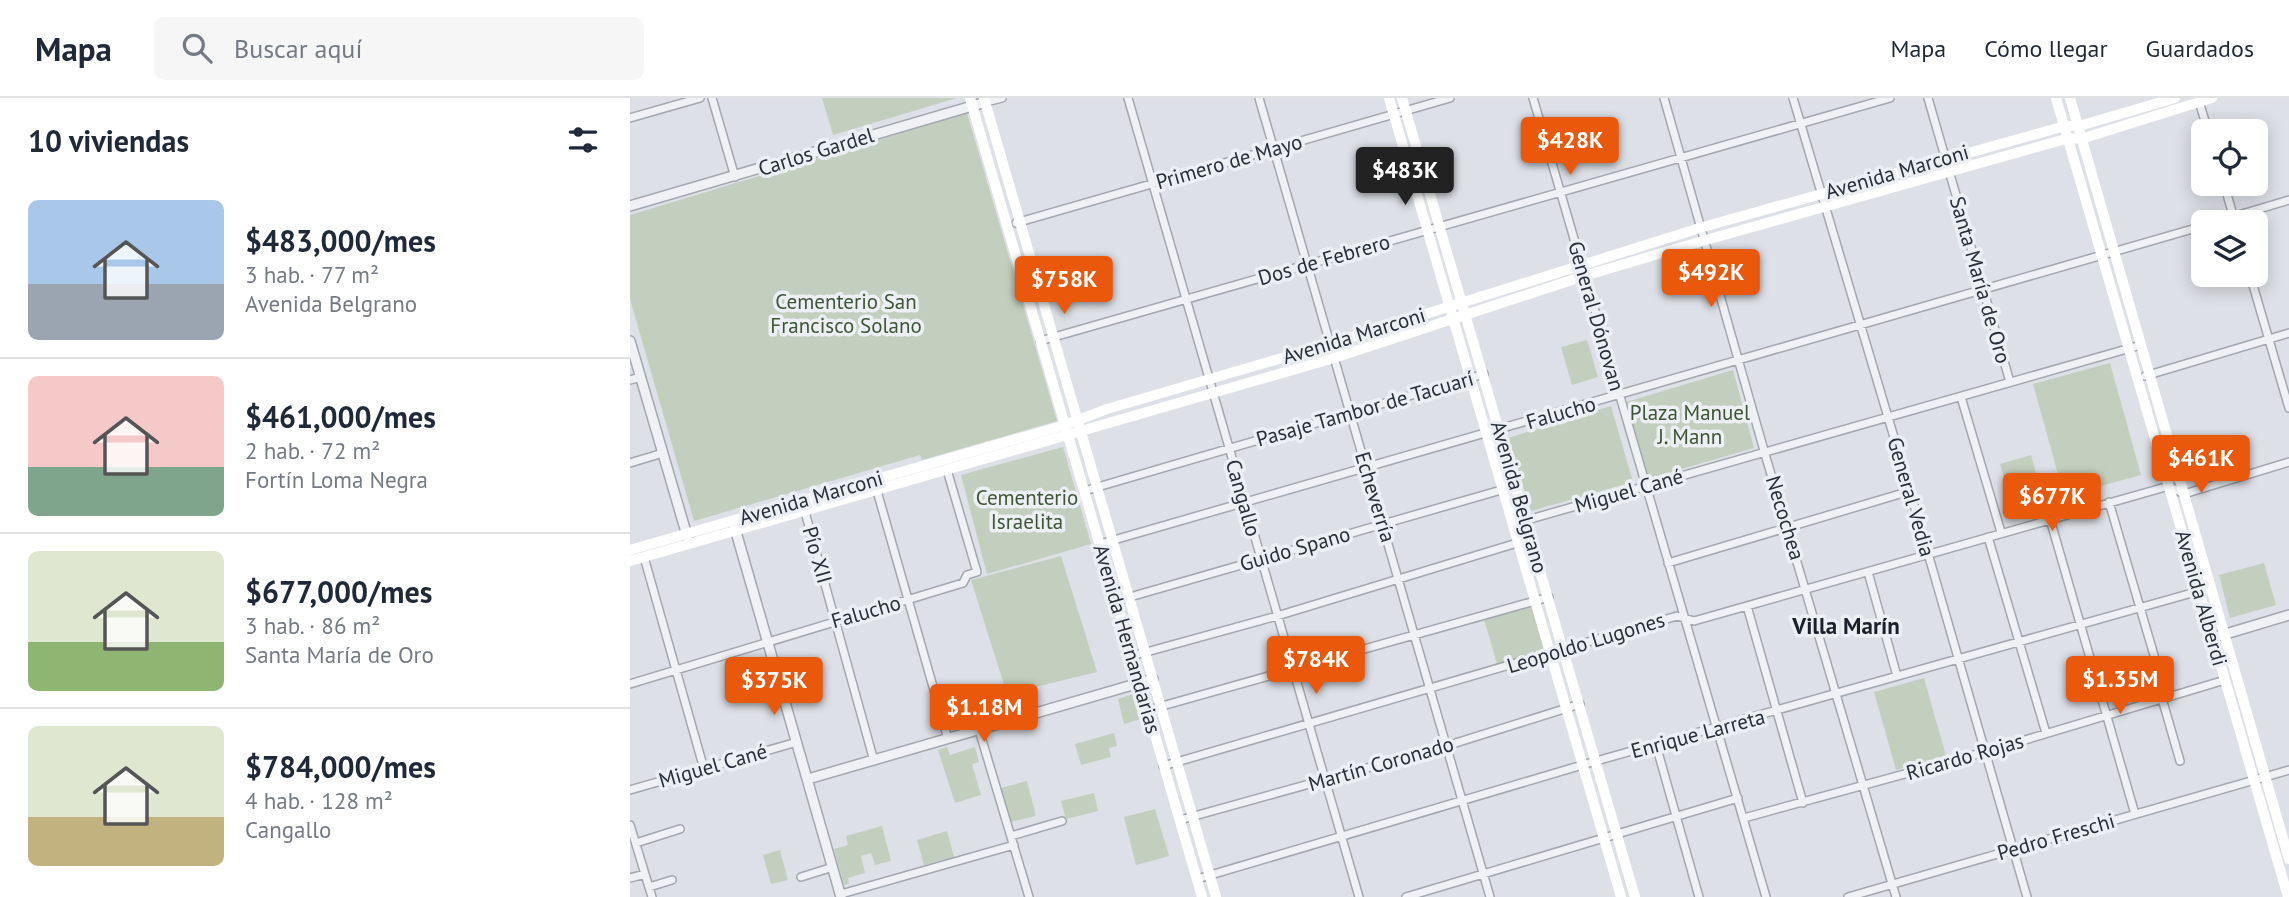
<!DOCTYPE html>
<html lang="es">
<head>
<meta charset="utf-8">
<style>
  body { margin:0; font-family:"PT Sans",sans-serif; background:#f6f6f7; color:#1f2937; height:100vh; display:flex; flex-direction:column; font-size:26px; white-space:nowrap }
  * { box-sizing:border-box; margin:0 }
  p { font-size:23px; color:#747a83 }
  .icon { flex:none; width:38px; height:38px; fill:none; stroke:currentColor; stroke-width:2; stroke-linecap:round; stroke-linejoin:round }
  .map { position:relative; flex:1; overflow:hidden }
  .panel { display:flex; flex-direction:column; background:#fff; width:630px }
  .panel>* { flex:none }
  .fabs { position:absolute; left:1561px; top:21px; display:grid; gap:14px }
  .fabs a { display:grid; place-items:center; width:77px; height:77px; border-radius:10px; background:#fff; box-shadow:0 4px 18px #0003; font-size:35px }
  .price { position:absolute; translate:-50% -60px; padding:0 16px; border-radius:7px; background:#ea580c; color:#fff; font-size:23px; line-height:46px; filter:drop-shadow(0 2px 4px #0008) }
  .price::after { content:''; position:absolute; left:50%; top:42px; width:21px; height:16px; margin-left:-10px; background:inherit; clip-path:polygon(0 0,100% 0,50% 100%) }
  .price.active { background:#222; color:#fff }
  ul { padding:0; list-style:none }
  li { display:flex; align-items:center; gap:21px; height:175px; padding:0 28px }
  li+li { border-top:2px solid #e0e1e3 }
  li span { display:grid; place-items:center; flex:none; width:196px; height:140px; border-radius:10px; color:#555 }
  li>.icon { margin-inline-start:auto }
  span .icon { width:84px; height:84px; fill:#fffc; stroke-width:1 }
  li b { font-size:30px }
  h2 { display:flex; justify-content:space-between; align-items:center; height:84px; padding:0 28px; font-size:30px }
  header { display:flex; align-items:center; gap:42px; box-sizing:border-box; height:98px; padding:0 35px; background:#fff; border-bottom:2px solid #e0e1e3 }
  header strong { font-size:33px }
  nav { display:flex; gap:38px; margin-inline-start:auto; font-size:24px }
  .search { width:490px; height:63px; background:#f6f6f7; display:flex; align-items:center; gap:18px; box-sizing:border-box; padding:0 24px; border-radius:10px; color:#747a83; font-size:26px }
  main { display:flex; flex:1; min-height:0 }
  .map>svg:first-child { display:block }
  .green { fill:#c3cfbe }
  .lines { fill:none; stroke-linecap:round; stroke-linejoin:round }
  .minor-casing { stroke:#a3a7af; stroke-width:10 }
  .tertiary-casing { stroke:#a3a7af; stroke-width:12 }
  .minor { stroke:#eff1f4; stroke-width:7 }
  .tertiary { stroke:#eff1f4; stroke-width:9 }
  .secondary { stroke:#fff; stroke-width:10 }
  .labels { text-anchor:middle; stroke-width:7; stroke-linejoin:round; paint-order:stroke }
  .street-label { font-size:21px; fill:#272f3b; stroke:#eceff4 }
  .park-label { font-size:21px; fill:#3c5635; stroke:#eceff4 }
  .neighbourhood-label { font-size:23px; font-weight:bold; fill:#1a202c; stroke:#eceff4 }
</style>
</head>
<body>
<header>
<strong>Mapa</strong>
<div class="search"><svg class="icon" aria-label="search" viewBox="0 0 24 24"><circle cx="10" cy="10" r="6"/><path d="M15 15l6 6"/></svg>Buscar aquí</div>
<nav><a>Mapa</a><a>Cómo llegar</a><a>Guardados</a></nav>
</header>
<main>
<section class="panel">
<h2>10 viviendas<svg class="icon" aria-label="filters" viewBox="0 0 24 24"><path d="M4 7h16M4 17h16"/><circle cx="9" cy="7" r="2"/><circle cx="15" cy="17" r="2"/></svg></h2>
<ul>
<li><span style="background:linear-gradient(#a9c7e8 60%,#9aa5b1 0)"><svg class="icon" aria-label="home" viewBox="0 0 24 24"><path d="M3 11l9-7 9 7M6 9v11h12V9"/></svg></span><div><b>$483,000/mes</b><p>3 hab. · 77 m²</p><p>Avenida Belgrano</p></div></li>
<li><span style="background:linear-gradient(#f6c9c9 65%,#7fa58c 0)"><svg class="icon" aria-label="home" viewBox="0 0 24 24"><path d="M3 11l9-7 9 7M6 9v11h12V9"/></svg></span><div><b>$461,000/mes</b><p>2 hab. · 72 m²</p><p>Fortín Loma Negra</p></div></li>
<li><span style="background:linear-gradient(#dfe7d0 65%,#8fb573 0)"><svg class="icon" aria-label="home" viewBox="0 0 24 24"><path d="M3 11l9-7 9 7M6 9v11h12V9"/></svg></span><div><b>$677,000/mes</b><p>3 hab. · 86 m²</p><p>Santa María de Oro</p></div></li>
<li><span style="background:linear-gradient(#dfe7d0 65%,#c2b280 0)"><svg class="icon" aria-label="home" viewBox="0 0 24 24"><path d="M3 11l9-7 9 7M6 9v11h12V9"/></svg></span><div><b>$784,000/mes</b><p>4 hab. · 128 m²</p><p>Cangallo</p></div></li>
</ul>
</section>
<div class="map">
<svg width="1659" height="799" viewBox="0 0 1659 799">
  <rect width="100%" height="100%" fill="#dde0e6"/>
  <path class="green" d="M 192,0 L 327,0 L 203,37 Z
    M 337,15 L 427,323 L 292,362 L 290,357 L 64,423 L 0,201 L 0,117 Z
    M 957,242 L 968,279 L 942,287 L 931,249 Z
    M 1480,265 L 1511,377 L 1434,398 L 1403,286 Z
    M 1103,272 L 1124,350 L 1017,381 L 996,304 Z
    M 981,308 L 1003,384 L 901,413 L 878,340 Z
    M 433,349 L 461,446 L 357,476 L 331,377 Z
    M 1401,357 L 1415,406 L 1384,415 L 1370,366 Z
    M 431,458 L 467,574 L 377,596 L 341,482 Z
    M 1634,465 L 1646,507 L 1600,520 L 1589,477 Z
    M 903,507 L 916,553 L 867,566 L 854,521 Z
    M 1294,580 L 1316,658 L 1266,672 L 1244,594 Z
    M 507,595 L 514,620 L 494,626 L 488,601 Z
    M 484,635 L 487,648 L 479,650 L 481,659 L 451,667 L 445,646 Z
    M 317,649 L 320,657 L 345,649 L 349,664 L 342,666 L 351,697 L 325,705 L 308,652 Z
    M 397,683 L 406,718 L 381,724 L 371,690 Z
    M 464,695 L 468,713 L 436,721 L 431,703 Z
    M 525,711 L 539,758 L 506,767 L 494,719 Z
    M 252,728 L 261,763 L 245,767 L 241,755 L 231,758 L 235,775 L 218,780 L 219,786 L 214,787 L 204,751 L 218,747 L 216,738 Z
    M 317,733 L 324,759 L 294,767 L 287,742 Z
    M 150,752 L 158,782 L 141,786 L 133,757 Z"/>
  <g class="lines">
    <g class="minor-casing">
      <path id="minor" d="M 82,0 L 105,79
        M 498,0 L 729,799
        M 629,0 L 860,799
        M 903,0 L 1136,799
        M 1034,0 L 1135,356 L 1266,799
        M 1163,0 L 1280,393 L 1397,799
        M 1298,0 L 1380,284
        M 1568,0 L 1578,33
        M 356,4 L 372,0
        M 0,20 L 70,0
        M 1594,86 L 1605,124
        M 1585,124 L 1659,102
        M 386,125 L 820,0
        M 1620,177 L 1659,310
        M 410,243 L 1260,0
        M 1515,278 L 1659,235
        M 0,282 L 11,279
        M 1331,299 L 1371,434
        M 0,365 L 33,355
        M 247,393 L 318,641
        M 454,393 L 854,276
        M 1479,404 L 1536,598 L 1533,604 L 1550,663
        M 175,414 L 244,663
        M 1420,421 L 1505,716
        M 1358,439 L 1416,635
        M 470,446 L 1573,128
        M 14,459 L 74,671
        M 1038,465 L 1280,393
        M 1238,474 L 1267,578
        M 486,503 L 885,388
        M 1117,508 L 1173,705
        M 502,558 L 647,518 L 887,445 L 897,422 L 1511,247
        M 0,586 L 333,485 L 337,477 L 347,474 L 317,372
        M 518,612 L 919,499
        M 349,632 L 399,799
        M 1026,647 L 1069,799
        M 533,668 L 1047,518 L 1064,523 L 1539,388 L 1554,396 L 1659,364
        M 0,692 L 167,644
        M 1114,720 L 1355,654 L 1595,582
        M 550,722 L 816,648 L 950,606
        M 0,727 L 22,799
        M 381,738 L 432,723
        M 6,745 L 50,731
        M 171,779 L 203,769
        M 0,780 L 15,776
        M 567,781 L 966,663 L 1569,493
        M 19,789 L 42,782
        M 211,796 L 384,747
        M 776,799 L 1108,700
        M 1218,799 L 1659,672"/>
    </g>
    <g class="tertiary-casing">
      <path id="tertiary" d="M 0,108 L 356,4
        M 0,243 L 58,441
        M 104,427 L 211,799
        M 1589,538 L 1659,517
        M 178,681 L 523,581"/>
    </g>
    <use href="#minor" class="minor"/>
    <use href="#tertiary" class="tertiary"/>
    <path class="secondary" d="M 340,0 L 572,799
      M 354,0 L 586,799
      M 759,0 L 991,799
      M 772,0 L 1005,799
      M 1426,0 L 1658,799
      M 1440,0 L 1659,761
      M 0,452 L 435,327 L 477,311 L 700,246 L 1073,129 L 1435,28 L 1449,28 L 1545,0
      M 0,463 L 704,260 L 954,178 L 1076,142 L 1439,40 L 1451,41 L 1582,0"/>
  </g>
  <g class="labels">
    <g class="street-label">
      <text transform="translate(186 54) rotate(-17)" y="7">Carlos Gardel</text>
      <text transform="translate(599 64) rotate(-16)" y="7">Primero de Mayo</text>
      <text transform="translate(1267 74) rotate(-16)" y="7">Avenida Marconi</text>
      <text transform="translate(694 162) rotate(-16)" y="7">Dos de Febrero</text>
      <text transform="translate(1350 182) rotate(74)" y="7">Santa María de Oro</text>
      <text transform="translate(966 218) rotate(74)" y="7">General Dónovan</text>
      <text transform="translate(724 238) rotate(-17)" y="7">Avenida Marconi</text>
      <text transform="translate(735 311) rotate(-16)" y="7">Pasaje Tambor de Tacuarí</text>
      <text transform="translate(931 315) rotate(-16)" y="7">Falucho</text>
      <text transform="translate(999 393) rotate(-16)" y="7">Miguel Cané</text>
      <text transform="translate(745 399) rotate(73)" y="7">Echeverría</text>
      <text transform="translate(889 399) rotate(74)" y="7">Avenida Belgrano</text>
      <text transform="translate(1281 399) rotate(74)" y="7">General Vedia</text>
      <text transform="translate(181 400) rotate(-16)" y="7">Avenida Marconi</text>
      <text transform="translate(613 400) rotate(74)" y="7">Cangallo</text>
      <text transform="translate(1155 420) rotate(73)" y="7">Necochea</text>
      <text transform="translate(665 451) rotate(-16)" y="7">Guido Spano</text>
      <text transform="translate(187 457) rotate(74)" y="7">Pío XII</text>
      <text transform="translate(1571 500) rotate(74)" y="7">Avenida Alberdi</text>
      <text transform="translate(236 514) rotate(-16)" y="7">Falucho</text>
      <text transform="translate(497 541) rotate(74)" y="7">Avenida Hernandarias</text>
      <text transform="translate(956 545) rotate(-17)" y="7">Leopoldo Lugones</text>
      <text transform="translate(1068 636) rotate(-15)" y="7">Enrique Larreta</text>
      <text transform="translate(1335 659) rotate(-16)" y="7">Ricardo Rojas</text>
      <text transform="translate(751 666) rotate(-16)" y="7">Martín Coronado</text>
      <text transform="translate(83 668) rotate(-16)" y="7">Miguel Cané</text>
      <text transform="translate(1426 739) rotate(-16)" y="7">Pedro Freschi</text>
    </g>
    <g class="park-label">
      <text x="216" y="211">Cementerio San<tspan x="216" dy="24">Francisco Solano</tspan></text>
      <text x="1060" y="322">Plaza Manuel<tspan x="1060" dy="24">J. Mann</tspan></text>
      <text x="397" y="407">Cementerio<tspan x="397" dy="24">Israelita</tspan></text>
    </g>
    <g class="neighbourhood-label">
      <text x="1216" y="536">Villa Marín</text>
    </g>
  </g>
</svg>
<div class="fabs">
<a><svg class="icon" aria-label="locate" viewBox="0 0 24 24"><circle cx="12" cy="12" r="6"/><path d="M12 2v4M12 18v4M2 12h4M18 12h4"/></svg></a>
<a><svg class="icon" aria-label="layers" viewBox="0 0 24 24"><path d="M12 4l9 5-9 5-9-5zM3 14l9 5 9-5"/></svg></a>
</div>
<b class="price" style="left:940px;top:79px">$428K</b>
<b class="price active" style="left:775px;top:109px">$483K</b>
<b class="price" style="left:1081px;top:211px">$492K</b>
<b class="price" style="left:434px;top:218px">$758K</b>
<b class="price" style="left:1571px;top:397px">$461K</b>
<b class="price" style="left:1422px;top:435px">$677K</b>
<b class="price" style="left:686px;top:598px">$784K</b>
<b class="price" style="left:1490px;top:618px">$1.35M</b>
<b class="price" style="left:144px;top:619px">$375K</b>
<b class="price" style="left:354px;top:646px">$1.18M</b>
</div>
</main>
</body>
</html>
